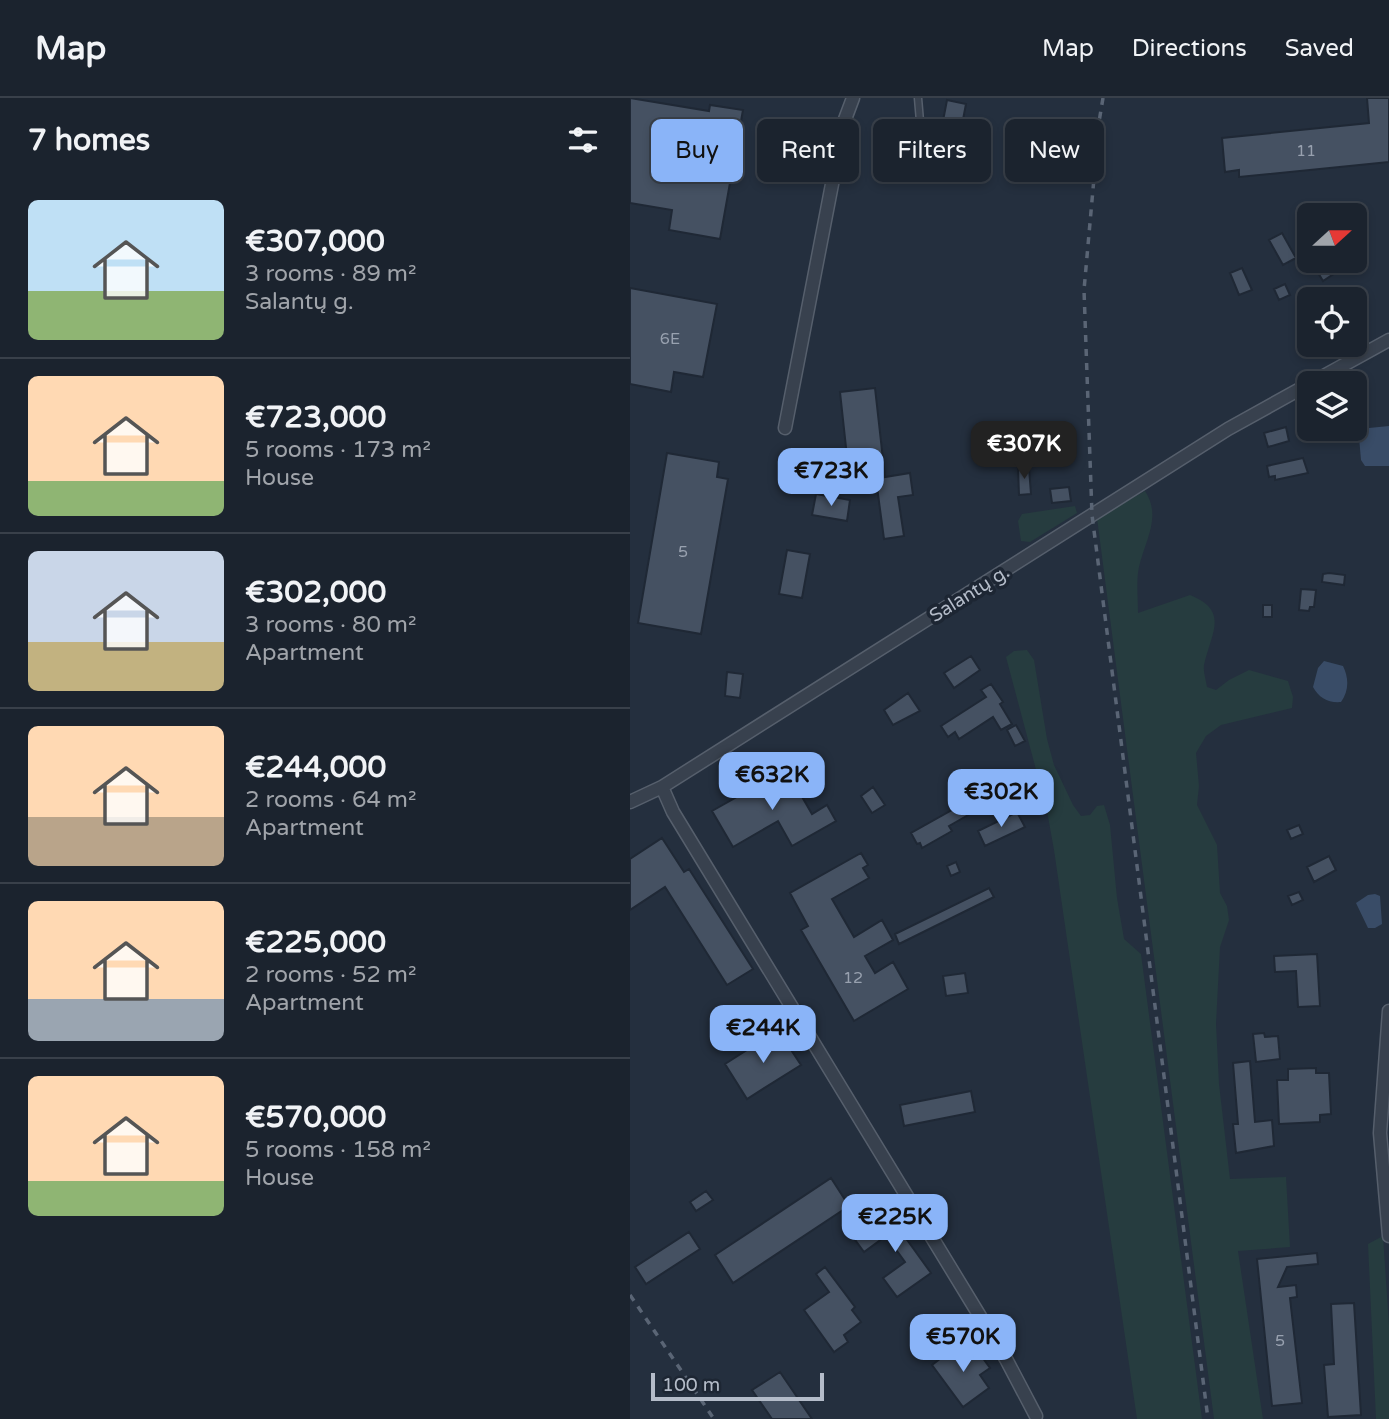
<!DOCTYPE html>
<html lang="en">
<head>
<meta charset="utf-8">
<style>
  body { margin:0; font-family:"Varela Round",sans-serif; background:#282f3a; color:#f1f3f6; height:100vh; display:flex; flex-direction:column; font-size:26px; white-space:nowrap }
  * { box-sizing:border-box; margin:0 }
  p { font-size:23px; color:#a0a4aa }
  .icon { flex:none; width:38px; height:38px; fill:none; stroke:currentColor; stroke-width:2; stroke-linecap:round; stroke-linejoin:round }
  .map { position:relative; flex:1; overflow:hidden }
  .details { display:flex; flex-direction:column; background:#1b232e; width:630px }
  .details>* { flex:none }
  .banner { position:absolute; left:21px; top:21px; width:632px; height:63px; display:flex; gap:14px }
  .needle { width:46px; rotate:69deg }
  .tools { position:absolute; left:667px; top:105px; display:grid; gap:14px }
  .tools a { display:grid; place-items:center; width:70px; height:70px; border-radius:10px; background:#1b232e; box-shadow:0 4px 10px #0003,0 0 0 2px #39404a; font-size:35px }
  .scale { position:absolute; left:21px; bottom:18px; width:173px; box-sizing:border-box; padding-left:7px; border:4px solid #b4bcc9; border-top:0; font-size:19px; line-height:24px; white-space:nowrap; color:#b4bcc9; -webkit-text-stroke:5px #1d2633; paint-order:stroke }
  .price { position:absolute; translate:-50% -60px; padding:0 16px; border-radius:14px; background:#8ab4f8; color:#111; font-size:23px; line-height:46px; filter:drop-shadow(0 2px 4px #0008) }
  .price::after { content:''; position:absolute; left:50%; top:42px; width:21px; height:16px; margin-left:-10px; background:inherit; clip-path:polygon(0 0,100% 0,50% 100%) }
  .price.active { background:#222; color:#fff }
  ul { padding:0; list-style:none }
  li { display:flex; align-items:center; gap:21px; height:175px; padding:0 28px }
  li+li { border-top:2px solid #39404a }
  li span { display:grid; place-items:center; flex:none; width:196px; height:140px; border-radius:10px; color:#555 }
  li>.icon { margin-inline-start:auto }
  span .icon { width:84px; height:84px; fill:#fffc; stroke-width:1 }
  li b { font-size:30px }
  h2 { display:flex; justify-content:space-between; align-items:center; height:84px; padding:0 28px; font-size:30px }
  .pill { padding:0 24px; border-radius:10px; background:#1b232e; box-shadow:0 4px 10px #0003,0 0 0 2px #39404a; font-size:24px; line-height:63px }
  .pill.active { background:#8ab4f8; color:#111 }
  header { display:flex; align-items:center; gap:42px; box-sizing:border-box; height:98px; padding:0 35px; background:#1b232e; border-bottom:2px solid #39404a }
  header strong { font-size:33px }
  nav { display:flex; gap:38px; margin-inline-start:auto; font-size:24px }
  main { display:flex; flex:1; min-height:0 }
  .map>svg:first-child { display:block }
  .green { fill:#263c3f }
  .water { fill:#394c67 }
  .building { fill:#455162; stroke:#1f2835; stroke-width:2 }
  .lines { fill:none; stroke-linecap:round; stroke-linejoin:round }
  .lane-casing { stroke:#565f6c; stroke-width:9 }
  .street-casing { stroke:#565f6c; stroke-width:15 }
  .lane { stroke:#38414e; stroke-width:6 }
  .street { stroke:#38414e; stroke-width:12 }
  .rail { stroke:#5a6575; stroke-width:3.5; stroke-dasharray:7 7; stroke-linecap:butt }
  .labels { text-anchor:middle; stroke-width:7; stroke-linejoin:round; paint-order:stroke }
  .number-label { font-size:16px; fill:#98a1af }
  .street-label { font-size:19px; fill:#b4bcc9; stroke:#1d2633 }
</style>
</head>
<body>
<header>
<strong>Map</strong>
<nav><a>Map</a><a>Directions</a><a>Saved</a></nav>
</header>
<main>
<section class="details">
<h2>7 homes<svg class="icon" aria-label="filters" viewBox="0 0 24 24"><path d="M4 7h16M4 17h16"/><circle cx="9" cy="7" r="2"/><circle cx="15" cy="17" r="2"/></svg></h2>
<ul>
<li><span style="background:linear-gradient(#bfe0f5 65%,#8fb573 0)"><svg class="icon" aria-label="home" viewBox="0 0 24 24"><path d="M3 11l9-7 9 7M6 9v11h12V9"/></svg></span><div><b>€307,000</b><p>3 rooms · 89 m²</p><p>Salantų g.</p></div></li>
<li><span style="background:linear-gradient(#ffd9b3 75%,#8fb573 0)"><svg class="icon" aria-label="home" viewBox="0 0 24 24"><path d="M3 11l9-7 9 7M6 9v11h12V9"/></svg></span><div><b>€723,000</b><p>5 rooms · 173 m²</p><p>House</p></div></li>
<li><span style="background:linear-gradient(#c9d6e8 65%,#c2b280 0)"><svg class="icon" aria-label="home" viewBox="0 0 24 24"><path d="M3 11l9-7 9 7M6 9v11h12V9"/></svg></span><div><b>€302,000</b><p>3 rooms · 80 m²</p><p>Apartment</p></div></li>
<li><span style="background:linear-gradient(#ffd9b3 65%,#b9a48a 0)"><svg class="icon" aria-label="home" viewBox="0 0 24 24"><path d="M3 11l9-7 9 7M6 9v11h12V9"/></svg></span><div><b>€244,000</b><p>2 rooms · 64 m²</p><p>Apartment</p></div></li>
<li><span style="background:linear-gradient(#ffd9b3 70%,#9aa5b1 0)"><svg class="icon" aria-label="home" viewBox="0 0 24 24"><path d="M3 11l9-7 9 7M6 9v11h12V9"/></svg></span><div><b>€225,000</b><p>2 rooms · 52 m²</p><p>Apartment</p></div></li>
<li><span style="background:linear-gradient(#ffd9b3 75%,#8fb573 0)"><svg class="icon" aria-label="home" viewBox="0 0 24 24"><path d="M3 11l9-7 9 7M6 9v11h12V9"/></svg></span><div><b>€570,000</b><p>5 rooms · 158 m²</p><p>House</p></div></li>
</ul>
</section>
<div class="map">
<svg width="759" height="1321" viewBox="0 0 759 1321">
  <rect width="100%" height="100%" fill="#242f3e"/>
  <path class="green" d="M 515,393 C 532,419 515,442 509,469 C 506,483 508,500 508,515 L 560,497 C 600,513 581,535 574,567 C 573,574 576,582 577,589 L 586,592 L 599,582 L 619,572 L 658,583 L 663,599 L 662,610 L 591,627 L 576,638 L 566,655 L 569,688 L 567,707 L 587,747 L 590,795 L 597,808 L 599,822 L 590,849 L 586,926 L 589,986 L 600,1081 L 656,1079 L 660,1149 L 608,1153 L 633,1321 L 584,1321 L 467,420 Z
    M 445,408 L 447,415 L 400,444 L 391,443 L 388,423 L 392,416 Z
    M 397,552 L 404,562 L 417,641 L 424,667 L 443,707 L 451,718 L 460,717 L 467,708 L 474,707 L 480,727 L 487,800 L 494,841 L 511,856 L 572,1321 L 507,1321 L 424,752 L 417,713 L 376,559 L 384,553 Z
    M 753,1138 L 759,1227 L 759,1321 L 746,1321 L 738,1146 Z"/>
  <path class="water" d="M 759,328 L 759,368 L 735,368 L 731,362 L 729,339 L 739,330 Z
    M 694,563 L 713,568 C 719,580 719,593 711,604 C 698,605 689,600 683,589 L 688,570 Z
    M 745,796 L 750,798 L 752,826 L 745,830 L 738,830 L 726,805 L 738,797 Z"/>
  <path class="building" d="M 0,0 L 79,13 L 80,7 L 113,12 L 90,141 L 39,132 L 42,112 L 0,105 Z
    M 737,0 L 759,0 L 759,64 L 609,79 L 609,72 L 595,74 L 592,40 L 739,25 Z
    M 317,2 L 336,6 L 326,58 L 307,54 Z
    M 250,45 L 282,50 L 280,62 L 248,57 Z
    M 652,135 L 666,160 L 653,167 L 639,142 Z
    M 681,163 L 696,163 L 705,175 L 693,183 Z
    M 612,170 L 622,192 L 609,197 L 600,175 Z
    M 655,186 L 660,197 L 649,202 L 644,191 Z
    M 0,190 L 87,206 L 73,279 L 44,274 L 41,294 L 0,286 Z
    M 245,290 L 255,379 L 280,375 L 283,397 L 268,399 L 274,438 L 254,441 L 245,374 L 219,377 L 210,294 Z
    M 656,329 L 659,343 L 638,349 L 634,335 Z
    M 37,355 L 89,364 L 87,379 L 98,381 L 71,536 L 8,525 Z
    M 673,360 L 678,375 L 645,382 L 645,378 L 639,379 L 637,368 Z
    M 388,370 L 399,370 L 401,396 L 389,397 Z
    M 439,389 L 441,403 L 422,405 L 420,391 Z
    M 186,396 L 220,402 L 217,423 L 182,417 Z
    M 157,452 L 180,456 L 172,500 L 149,496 Z
    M 699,475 L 715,477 L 714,487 L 692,484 L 693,476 Z
    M 671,491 L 686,492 L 684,509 L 680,509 L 679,513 L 669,512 Z
    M 633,507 L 642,507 L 642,519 L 633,519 Z
    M 341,558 L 350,572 L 324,590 L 314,575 Z
    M 97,574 L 113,576 L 110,600 L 95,598 Z
    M 361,586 L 373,604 L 370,606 L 382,626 L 371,632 L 363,619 L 329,641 L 325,634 L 318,639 L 311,628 L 356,599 L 351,592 Z
    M 278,595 L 290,613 L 263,627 L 254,612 Z
    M 386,627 L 395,643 L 385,648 L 377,632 Z
    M 156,671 L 182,716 L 197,707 L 206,723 L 162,748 L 148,723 L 103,749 L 82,713 Z
    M 243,689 L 255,707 L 242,715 L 231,698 Z
    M 347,698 L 354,708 L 319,728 L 322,733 L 292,750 L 290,745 L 287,746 L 281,735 Z
    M 387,714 L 395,729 L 355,748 L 348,733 Z
    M 669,727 L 673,736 L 661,741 L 657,732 Z
    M 32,740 L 54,774 L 59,771 L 123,871 L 97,887 L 35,789 L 0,812 L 0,761 Z
    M 231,755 L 238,767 L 233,770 L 239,780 L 202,801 L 224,839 L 252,822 L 263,842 L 235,858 L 245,875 L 263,864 L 278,891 L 224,923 L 171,832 L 178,828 L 160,795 Z
    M 699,758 L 706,772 L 684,784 L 677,769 Z
    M 326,764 L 330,774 L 321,778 L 317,768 Z
    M 359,790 L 364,799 L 269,846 L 265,836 Z
    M 669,794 L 673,802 L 662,807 L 658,798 Z
    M 687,856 L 690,908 L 668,909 L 666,873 L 645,874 L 644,858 Z
    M 335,875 L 338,895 L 316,898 L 313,878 Z
    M 148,932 L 171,967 L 117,1001 L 95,966 Z
    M 634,935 L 635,939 L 648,938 L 650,961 L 626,964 L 623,936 Z
    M 620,963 L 625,1024 L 642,1022 L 644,1048 L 606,1055 L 603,1026 L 608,1026 L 603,965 Z
    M 686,970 L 686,975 L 699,975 L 701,1016 L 690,1017 L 690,1024 L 649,1026 L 647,982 L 658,982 L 658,971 Z
    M 341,993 L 345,1014 L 274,1028 L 270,1007 Z
    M 201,1080 L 219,1108 L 103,1185 L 85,1157 Z
    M 76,1093 L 83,1102 L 66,1113 L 60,1104 Z
    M 257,1114 L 301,1175 L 267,1199 L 253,1180 L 275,1164 L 256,1138 L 234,1154 L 223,1139 Z
    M 59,1134 L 70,1151 L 16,1186 L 5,1169 Z
    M 687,1155 L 688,1166 L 657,1169 L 648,1189 L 666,1187 L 667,1199 L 660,1200 L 672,1305 L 642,1308 L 627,1161 Z
    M 195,1169 L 225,1209 L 222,1212 L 231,1224 L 214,1237 L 218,1244 L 204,1254 L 174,1212 L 199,1194 L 186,1176 Z
    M 724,1205 L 731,1317 L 698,1319 L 694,1267 L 704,1266 L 701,1206 Z
    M 328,1247 L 337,1259 L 347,1252 L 360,1270 L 350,1277 L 359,1290 L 333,1309 L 302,1267 Z
    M 150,1274 L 182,1321 L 142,1321 L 122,1292 Z"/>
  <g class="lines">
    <g class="lane-casing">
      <path id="lane" d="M 288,0 L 291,35"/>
    </g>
    <g class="street-casing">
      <path id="street" d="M 681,285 L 759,242
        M 155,330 L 214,24 L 223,0
        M 32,689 L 43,714 L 376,1261 L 406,1318
        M 0,704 L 32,689 L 598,331 L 679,286
        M 759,913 L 750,1035 L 759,1138"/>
    </g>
    <use href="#lane" class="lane"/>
    <use href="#street" class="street"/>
    <path class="rail" d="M 473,0 L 469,24 L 454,192 L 462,417 L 578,1321
      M 0,1197 L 84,1321"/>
  </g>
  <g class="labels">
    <g class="number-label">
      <text x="676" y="58">11</text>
      <text x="40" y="246">6E</text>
      <text x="53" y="459">5</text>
      <text x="223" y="885">12</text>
      <text x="650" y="1248">5</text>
    </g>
    <g class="street-label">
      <text transform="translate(339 495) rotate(-32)" y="7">Salantų g.</text>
    </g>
  </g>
</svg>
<div class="tools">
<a><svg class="needle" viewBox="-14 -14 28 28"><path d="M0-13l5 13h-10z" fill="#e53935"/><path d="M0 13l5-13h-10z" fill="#a0a4aa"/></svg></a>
<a><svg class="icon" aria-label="locate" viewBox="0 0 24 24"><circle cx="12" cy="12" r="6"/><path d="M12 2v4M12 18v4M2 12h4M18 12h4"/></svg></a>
<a><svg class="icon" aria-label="layers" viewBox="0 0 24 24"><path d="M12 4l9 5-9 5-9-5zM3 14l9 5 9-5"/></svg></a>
</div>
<div class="scale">100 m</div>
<b class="price active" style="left:394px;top:383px">€307K</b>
<b class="price" style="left:201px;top:410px">€723K</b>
<b class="price" style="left:142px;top:714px">€632K</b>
<b class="price" style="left:371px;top:731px">€302K</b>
<b class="price" style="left:133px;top:967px">€244K</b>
<b class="price" style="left:265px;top:1156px">€225K</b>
<b class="price" style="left:333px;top:1276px">€570K</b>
<div class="banner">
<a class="pill active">Buy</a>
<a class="pill">Rent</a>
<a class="pill">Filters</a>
<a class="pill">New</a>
</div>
</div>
</main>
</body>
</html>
